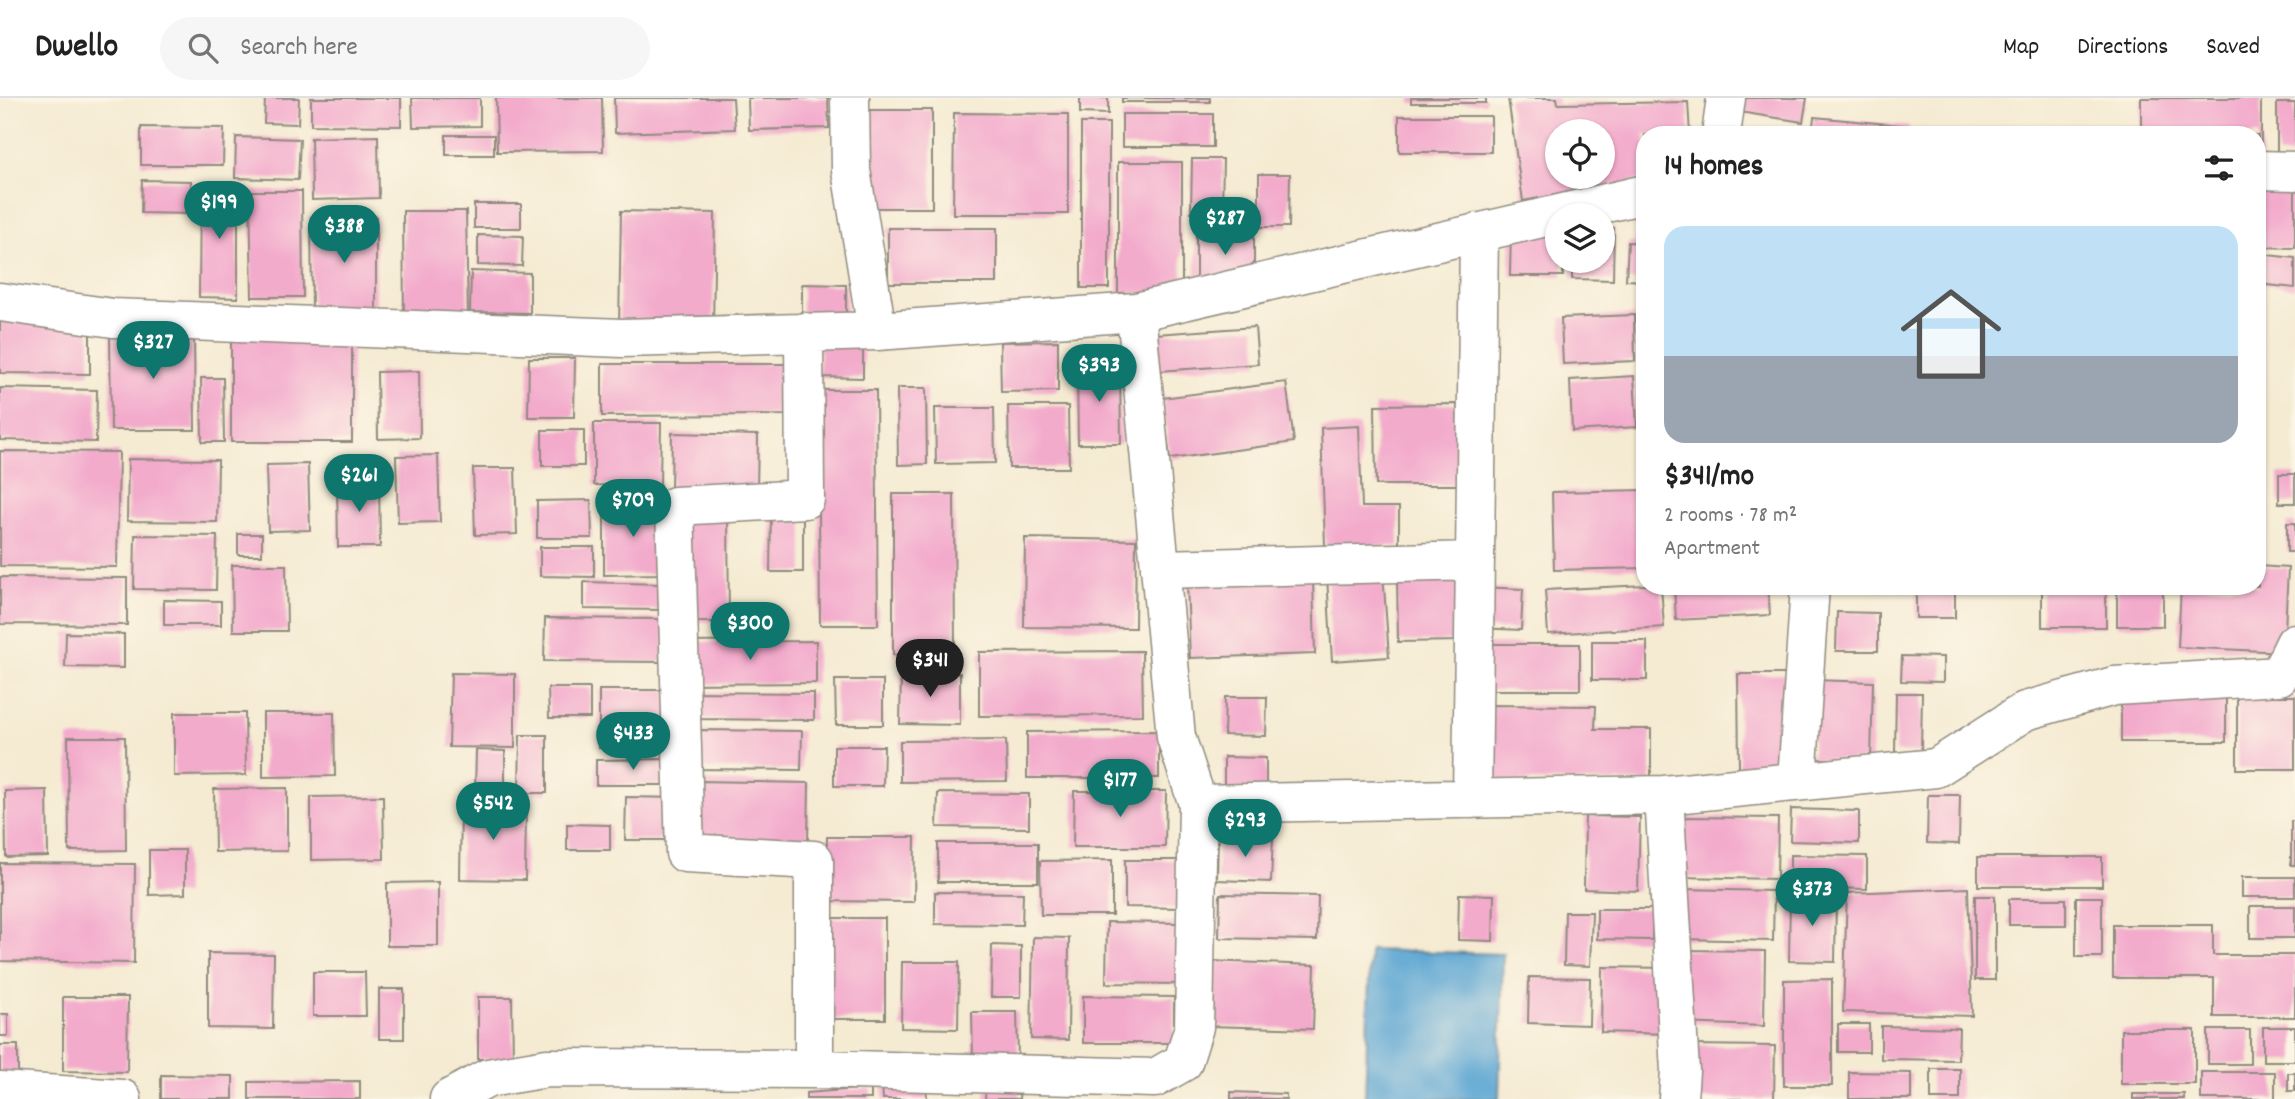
<!DOCTYPE html>
<html lang="en">
<head>
<meta charset="utf-8">
<style>
  body { margin:0; font-family:Dekko,sans-serif; background:#f6f6f6; color:#222; height:100vh; display:flex; flex-direction:column; font-size:26px; white-space:nowrap }
  * { box-sizing:border-box; margin:0 }
  p { font-size:23px; color:#767676 }
  .icon { flex:none; width:38px; height:38px; fill:none; stroke:currentColor; stroke-width:2; stroke-linecap:round; stroke-linejoin:round }
  .map { position:relative; flex:1; overflow:hidden }
  .side { position:absolute; left:1636px; top:28px; width:630px; height:469px; display:flex; flex-direction:column; background:#fff; border-radius:28px; box-shadow:0 2px 5px #0004 }
  .side>* { flex:none }
  .tools { position:absolute; left:1545px; top:21px; display:grid; gap:14px }
  .tools a { display:grid; place-items:center; width:70px; height:70px; border-radius:50%; background:#fff; box-shadow:0 2px 5px #0004; font-size:35px }
  .price { position:absolute; translate:-50% -60px; padding:0 16px; border-radius:24px; background:#0f766e; color:#fff; font-size:23px; line-height:46px; filter:drop-shadow(0 2px 4px #0008) }
  .price::after { content:''; position:absolute; left:50%; top:42px; width:21px; height:16px; margin-left:-10px; background:inherit; clip-path:polygon(0 0,100% 0,50% 100%) }
  .price.active { background:#222; color:#fff }
  ul { padding:0; list-style:none }
  li { display:grid; align-content:center; gap:14px; height:371px; padding:0 28px }
  li span { display:grid; place-items:center; height:217px; border-radius:21px; color:#555 }
  li>.icon { margin-inline-start:auto }
  span .icon { width:126px; height:126px; fill:#fffc; stroke-width:1 }
  li b { font-size:30px }
  h2 { display:flex; justify-content:space-between; align-items:center; height:84px; padding:0 28px; font-size:30px }
  header { display:flex; align-items:center; gap:42px; box-sizing:border-box; height:98px; padding:0 35px; background:#fff; border-bottom:2px solid #e0e0e0 }
  header strong { font-size:33px }
  nav { display:flex; gap:38px; margin-inline-start:auto; font-size:24px }
  .search { width:490px; height:63px; background:#f6f6f6; display:flex; align-items:center; gap:18px; box-sizing:border-box; padding:0 24px; border-radius:38px; color:#767676; font-size:26px }
  .map>svg:first-child { display:block }
  .water { fill:#5ba6d3; stroke:#43687f; stroke-width:2 }
  .building { fill:#f3abcc; fill-rule:evenodd }
  .lines { fill:none; stroke-linecap:round; stroke-linejoin:round }
  .minor-casing { stroke:#908b7f; stroke-width:41 }
  .minor { stroke:#fff; stroke-width:38 }
</style>
</head>
<body>
<header>
<strong>Dwello</strong>
<div class="search"><svg class="icon" aria-label="search" viewBox="0 0 24 24"><circle cx="10" cy="10" r="6"/><path d="M15 15l6 6"/></svg>Search here</div>
<nav><a>Map</a><a>Directions</a><a>Saved</a></nav>
</header>
<div class="map">
<svg width="2295" height="1001" viewBox="0 0 2295 1001">
  <rect width="100%" height="100%" fill="#fcf5e5"/>
  <filter id="ink" filterUnits="userSpaceOnUse"><feTurbulence type="fractalNoise" baseFrequency=".0143" numOctaves="2"/><feDisplacementMap in="SourceGraphic" scale="14" xChannelSelector="R" yChannelSelector="G"/><feConvolveMatrix kernelMatrix="1 2 1 2 8 2 1 2 1" color-interpolation-filters="sRGB"/></filter>
  <filter id="wash" filterUnits="userSpaceOnUse"><feTurbulence type="fractalNoise" baseFrequency=".00686" numOctaves="4" result="noise"/><feDisplacementMap in="SourceGraphic" scale="28" xChannelSelector="R" yChannelSelector="G"/><feGaussianBlur stdDeviation="1.57" result="paint"/><feColorMatrix in="noise" values="0 0 0 0 0 0 0 0 0 0 0 0 0 0 0 0 0 1.4 0 .05"/><feComposite in="paint" operator="in"/></filter>
  <g filter="url(#wash)">
    <rect width="100%" height="100%" fill="#f5ebd3"/>
    <path class="water" d="M 1370,852 L 1503,856 L 1499,1001 L 1365,1001 Z"/>
    <g id="blocks">
      <path class="building" d="M 265,0 L 299,0 L 298,26 L 264,25 Z
        M 311,0 L 401,0 L 401,28 L 311,27 Z
        M 412,0 L 480,0 L 480,28 L 413,29 Z
        M 496,0 L 602,0 L 603,53 L 497,54 Z
        M 614,0 L 733,0 L 735,31 L 615,35 Z
        M 748,0 L 828,0 L 829,30 L 749,32 Z
        M 1080,0 L 1108,0 L 1108,16 L 1080,15 Z
        M 1122,0 L 1210,0 L 1210,4 L 1122,4 Z
        M 1411,0 L 1486,0 L 1486,5 L 1411,5 Z
        M 1508,0 L 1557,0 L 1558,6 L 1688,4 L 1690,37 L 1645,37 L 1645,81 L 1523,103 ZM 1558,33 L 1603,33 L 1603,79 L 1558,79 Z
        M 1735,0 L 1807,0 L 1803,24 L 1733,13 Z
        M 2141,0 L 2261,0 L 2261,59 L 2258,59 L 2258,37 L 2141,37 Z
        M 2277,5 L 2295,5 L 2295,57 L 2277,57 Z
        M 861,12 L 932,12 L 932,110 L 861,110 Z
        M 954,15 L 1068,16 L 1068,116 L 953,116 Z
        M 1122,16 L 1213,16 L 1213,49 L 1122,49 Z
        M 1399,18 L 1491,18 L 1491,54 L 1399,54 Z
        M 1814,19 L 1909,28 L 1908,37 L 1812,37 Z
        M 1081,25 L 1109,25 L 1109,190 L 1081,190 Z
        M 141,29 L 224,30 L 223,67 L 141,67 Z
        M 446,37 L 494,37 L 494,57 L 446,57 Z
        M 378,38 L 379,100 L 312,102 L 311,40 Z
        M 236,39 L 300,41 L 298,82 L 235,80 Z
        M 1192,61 L 1223,61 L 1222,114 L 1191,114 Z
        M 1118,64 L 1182,64 L 1182,195 L 1118,195 Z
        M 1259,76 L 1290,76 L 1289,129 L 1259,129 Z
        M 142,82 L 191,83 L 191,116 L 141,115 Z
        M 2259,83 L 2295,85 L 2295,150 L 2258,149 Z
        M 200,87 L 238,87 L 238,200 L 199,199 Z
        M 250,93 L 302,93 L 303,199 L 252,199 Z
        M 474,106 L 521,106 L 521,130 L 474,130 Z
        M 403,113 L 466,113 L 468,221 L 404,222 Z
        M 621,113 L 715,115 L 713,230 L 619,229 Z
        M 376,118 L 376,215 L 312,215 L 311,119 Z
        M 1558,121 L 1558,163 L 1563,163 L 1563,178 L 1510,178 L 1511,130 Z
        M 888,130 L 997,130 L 997,185 L 888,185 Z
        M 1603,130 L 1614,130 L 1613,182 L 1572,181 L 1572,163 L 1603,163 Z
        M 1196,136 L 1254,136 L 1254,182 L 1196,182 Z
        M 478,137 L 523,138 L 522,168 L 478,167 Z
        M 1628,144 L 1645,145 L 1645,183 L 1626,182 Z
        M 2258,156 L 2295,160 L 2295,190 L 2258,186 Z
        M 471,173 L 530,175 L 530,215 L 470,214 Z
        M 802,186 L 846,187 L 846,220 L 802,220 Z
        M 1634,217 L 1635,263 L 1563,266 L 1561,220 Z
        M 0,218 L 90,219 L 90,276 L 0,275 Z
        M 1255,229 L 1258,266 L 1159,273 L 1156,236 Z
        M 194,234 L 195,332 L 111,332 L 110,235 Z
        M 231,240 L 352,240 L 352,344 L 231,344 Z
        M 1058,243 L 1058,293 L 1001,294 L 1000,244 Z
        M 820,246 L 863,246 L 863,280 L 819,279 Z
        M 529,260 L 575,260 L 574,319 L 528,319 Z
        M 602,266 L 790,266 L 791,317 L 602,318 Z
        M 1077,266 L 1120,266 L 1121,346 L 1078,346 Z
        M 419,273 L 420,340 L 378,341 L 377,274 Z
        M 1634,278 L 1637,329 L 1572,333 L 1570,282 Z
        M 201,280 L 223,280 L 224,344 L 202,344 Z
        M 1286,284 L 1294,344 L 1170,361 L 1162,300 Z
        M 0,290 L 97,292 L 96,344 L 0,342 Z
        M 897,290 L 926,290 L 927,366 L 898,367 Z
        M 818,292 L 876,292 L 878,527 L 820,527 Z
        M 1457,306 L 1458,387 L 1376,387 L 1375,307 Z
        M 1008,308 L 1068,308 L 1069,370 L 1009,370 Z
        M 935,310 L 994,310 L 995,365 L 936,366 Z
        M 594,325 L 661,325 L 660,388 L 594,387 Z
        M 1359,328 L 1362,409 L 1399,409 L 1399,448 L 1325,448 L 1321,330 Z
        M 542,332 L 584,332 L 584,368 L 542,368 Z
        M 672,335 L 758,337 L 757,394 L 671,393 Z
        M 0,353 L 119,354 L 117,469 L 0,468 Z
        M 438,357 L 440,424 L 398,425 L 396,358 Z
        M 128,361 L 218,362 L 217,424 L 127,423 Z
        M 308,366 L 310,432 L 268,433 L 266,367 Z
        M 473,370 L 515,370 L 517,436 L 475,437 Z
        M 2279,376 L 2295,376 L 2295,405 L 2279,405 Z
        M 379,382 L 380,449 L 338,449 L 337,383 Z
        M 1645,392 L 1645,470 L 1554,472 L 1552,394 Z
        M 893,396 L 954,396 L 955,556 L 893,557 Z
        M 591,402 L 592,440 L 537,440 L 537,403 Z
        M 661,405 L 661,476 L 604,477 L 604,406 Z
        M 683,416 L 728,416 L 729,524 L 683,524 Z
        M 771,416 L 803,416 L 803,474 L 770,474 Z
        M 2287,425 L 2295,425 L 2295,454 L 2287,454 Z
        M 238,436 L 262,436 L 262,457 L 238,457 Z
        M 135,437 L 217,438 L 216,492 L 134,491 Z
        M 1025,440 L 1136,442 L 1135,530 L 1024,529 Z
        M 540,449 L 594,449 L 594,479 L 540,478 Z
        M 232,467 L 286,467 L 287,533 L 233,533 Z
        M 2258,468 L 2288,470 L 2284,554 L 2178,549 L 2181,488 L 2258,488 Z
        M 1383,474 L 1389,559 L 1332,563 L 1327,478 Z
        M 1397,478 L 1460,478 L 1461,543 L 1398,544 Z
        M 0,479 L 127,480 L 127,527 L 0,526 Z
        M 1313,480 L 1315,556 L 1190,560 L 1187,484 Z
        M 584,484 L 661,486 L 661,512 L 584,511 Z
        M 1645,487 L 1661,488 L 1664,529 L 1548,536 L 1545,492 Z
        M 1674,488 L 1768,488 L 1770,517 L 1676,522 Z
        M 1916,488 L 1955,488 L 1955,520 L 1916,520 Z
        M 2042,488 L 2106,488 L 2106,529 L 2042,529 Z
        M 2117,488 L 2163,488 L 2163,528 L 2117,528 Z
        M 1479,489 L 1523,491 L 1521,532 L 1478,530 Z
        M 164,502 L 221,503 L 221,527 L 164,527 Z
        M 1837,514 L 1878,515 L 1878,553 L 1836,553 Z
        M 545,520 L 665,521 L 664,564 L 544,563 Z
        M 66,535 L 124,536 L 124,570 L 65,569 Z
        M 816,543 L 816,585 L 683,586 L 683,544 Z
        M 1592,543 L 1647,543 L 1647,582 L 1592,582 Z
        M 1483,546 L 1580,546 L 1580,592 L 1483,592 Z
        M 1142,553 L 1143,617 L 979,618 L 979,554 Z
        M 1902,558 L 1943,559 L 1943,584 L 1901,583 Z
        M 901,574 L 960,575 L 960,627 L 900,626 Z
        M 451,575 L 515,576 L 515,650 L 449,649 Z
        M 1738,576 L 1786,576 L 1787,671 L 1739,672 Z
        M 835,582 L 883,582 L 883,627 L 836,627 Z
        M 1813,582 L 1873,584 L 1871,662 L 1812,661 Z
        M 548,590 L 590,590 L 590,620 L 549,620 Z
        M 599,592 L 667,592 L 668,649 L 599,650 Z
        M 688,594 L 814,595 L 814,622 L 687,621 Z
        M 1896,595 L 1922,595 L 1921,655 L 1895,654 Z
        M 2237,598 L 2295,598 L 2295,671 L 2237,671 Z
        M 1225,599 L 1267,599 L 1266,638 L 1224,637 Z
        M 2121,600 L 2226,600 L 2226,644 L 2121,644 Z
        M 1486,607 L 1596,608 L 1595,631 L 1651,631 L 1651,684 L 1485,683 Z
        M 174,615 L 245,615 L 246,677 L 174,678 Z
        M 263,615 L 334,615 L 335,678 L 263,679 Z
        M 693,632 L 802,633 L 801,672 L 693,671 Z
        M 1159,633 L 1159,680 L 1027,680 L 1027,634 Z
        M 520,637 L 547,637 L 547,695 L 519,695 Z
        M 68,639 L 125,639 L 126,752 L 69,753 Z
        M 1006,642 L 1007,683 L 900,684 L 900,643 Z
        M 834,648 L 884,648 L 883,688 L 834,688 Z
        M 476,652 L 505,653 L 505,697 L 475,696 Z
        M 1224,659 L 1266,660 L 1266,698 L 1224,697 Z
        M 670,661 L 670,687 L 596,687 L 596,662 Z
        M 695,683 L 809,685 L 808,745 L 694,744 Z
        M 287,690 L 287,753 L 215,754 L 214,691 Z
        M 47,692 L 48,758 L 6,759 L 5,693 Z
        M 1074,693 L 1166,693 L 1165,749 L 1073,749 Z
        M 938,695 L 1029,696 L 1029,730 L 937,729 Z
        M 1928,697 L 1960,697 L 1959,746 L 1927,745 Z
        M 383,698 L 384,761 L 311,762 L 311,699 Z
        M 626,699 L 679,700 L 679,742 L 625,742 Z
        M 461,706 L 526,708 L 525,782 L 460,781 Z
        M 1791,711 L 1859,713 L 1859,745 L 1790,743 Z
        M 1585,718 L 1640,719 L 1638,793 L 1584,791 Z
        M 1680,719 L 1778,720 L 1777,781 L 1679,779 Z
        M 2291,723 L 2295,723 L 2295,767 L 2291,767 Z
        M 567,726 L 610,727 L 610,752 L 567,752 Z
        M 1218,738 L 1273,739 L 1271,784 L 1217,782 Z
        M 827,739 L 915,739 L 914,804 L 826,803 Z
        M 938,745 L 1038,745 L 1038,784 L 938,784 Z
        M 149,752 L 185,752 L 185,796 L 149,797 Z
        M 1790,757 L 1867,758 L 1867,791 L 1790,789 Z
        M 1978,759 L 2102,759 L 2102,788 L 1978,788 Z
        M 1112,762 L 1112,817 L 1041,817 L 1040,763 Z
        M 1125,762 L 1182,762 L 1182,810 L 1125,809 Z
        M 0,765 L 135,766 L 134,865 L 0,863 Z
        M 2242,779 L 2295,779 L 2295,799 L 2242,799 Z
        M 438,784 L 438,848 L 387,848 L 387,785 Z
        M 1968,790 L 1972,918 L 1843,914 L 1847,795 Z
        M 1680,791 L 1774,793 L 1773,843 L 1679,841 Z
        M 935,794 L 1023,795 L 1022,827 L 935,826 Z
        M 1220,796 L 1318,798 L 1317,842 L 1219,840 Z
        M 1459,796 L 1494,797 L 1493,843 L 1458,842 Z
        M 1790,797 L 1836,798 L 1835,864 L 1789,863 Z
        M 1975,798 L 1995,798 L 1995,882 L 1975,882 Z
        M 2076,799 L 2102,799 L 2102,859 L 2076,859 Z
        M 2009,801 L 2066,801 L 2066,827 L 2009,827 Z
        M 2250,808 L 2295,808 L 2295,840 L 2250,840 Z
        M 1597,811 L 1653,811 L 1652,842 L 1597,841 Z
        M 1565,814 L 1592,814 L 1590,868 L 1564,867 Z
        M 826,820 L 885,820 L 885,921 L 827,921 Z
        M 1107,824 L 1180,825 L 1179,886 L 1106,885 Z
        M 2113,827 L 2213,827 L 2213,857 L 2295,857 L 2295,919 L 2214,919 L 2214,880 L 2113,880 Z
        M 1033,839 L 1069,840 L 1068,942 L 1031,941 Z
        M 992,847 L 1021,848 L 1021,899 L 991,899 Z
        M 1681,852 L 1765,853 L 1764,928 L 1679,925 Z
        M 208,855 L 274,856 L 273,931 L 208,930 Z
        M 1209,863 L 1315,867 L 1313,931 L 1207,928 Z
        M 902,864 L 959,864 L 958,931 L 901,930 Z
        M 1602,869 L 1669,870 L 1668,936 L 1601,934 Z
        M 313,874 L 365,874 L 366,918 L 313,918 Z
        M 1529,879 L 1590,880 L 1589,927 L 1528,925 Z
        M 1832,881 L 1832,988 L 1784,988 L 1784,882 Z
        M 379,891 L 404,891 L 404,941 L 379,941 Z
        M 1083,898 L 1174,899 L 1174,945 L 1083,945 Z
        M 63,899 L 128,899 L 127,974 L 63,973 Z
        M 478,899 L 512,899 L 513,961 L 478,961 Z
        M 972,914 L 1017,914 L 1018,961 L 973,961 Z
        M 0,916 L 8,916 L 8,938 L 0,938 Z
        M 1838,926 L 1869,926 L 1869,954 L 1838,954 Z
        M 1881,928 L 1959,930 L 1958,962 L 1881,961 Z
        M 2263,929 L 2295,929 L 2295,963 L 2263,963 Z
        M 2121,932 L 2195,932 L 2195,986 L 2121,986 Z
        M 2208,932 L 2250,932 L 2250,966 L 2208,966 Z
        M 0,947 L 18,947 L 18,977 L 0,977 Z
        M 1688,947 L 1775,948 L 1774,1001 L 1687,1001 Z
        M 1931,971 L 1960,971 L 1960,1001 L 1931,1001 Z
        M 1849,974 L 1911,975 L 1911,1001 L 1849,1001 Z
        M 2201,974 L 2275,974 L 2275,1001 L 2201,1001 Z
        M 2288,975 L 2295,975 L 2295,993 L 2288,993 Z
        M 161,977 L 233,978 L 233,1001 L 161,1001 Z
        M 360,983 L 360,1001 L 249,1001 L 249,984 Z
        M 926,983 L 927,1001 L 883,1001 L 882,985 Z
        M 986,987 L 1020,988 L 1019,1001 L 985,1001 Z
        M 871,990 L 871,1001 L 806,1001 L 806,995 Z
        M 1231,994 L 1286,996 L 1286,1001 L 1231,1001 Z
        M 2133,996 L 2184,996 L 2184,1001 L 2133,1001 Z"/>
    </g>
  </g>
  <g filter="url(#ink)">
    <use href="#blocks" fill-opacity="0" stroke="#908b7f" stroke-width="2"/>
    <g class="lines">
      <g class="minor-casing">
        <path id="minor" d="M 1721,37 L 1726,0
          M 2258,72 L 2295,73
          M 0,204 L 113,220 L 622,240 L 877,233
          M 1136,214 L 1645,96
          M 804,234 L 805,401 L 675,408 L 685,755 L 814,762 L 814,971
          M 1160,471 L 1475,463
          M 1797,683 L 1810,488
          M 1664,697 L 1680,973 L 1678,1001
          M 1472,701 L 1479,134
          M 1198,706 L 1664,697 L 1936,670 L 2025,613 L 2114,588 L 2279,578 L 2295,545
          M 0,993 L 122,1001
          M 449,1001 L 488,980 L 547,970 L 814,971 L 1155,980 L 1183,964 L 1194,929 L 1198,706 L 1176,639 L 1136,214 L 877,233 L 851,72 L 850,0"/>
      </g>
      <use href="#minor" class="minor"/>
    </g>
  </g>
</svg>
<div class="tools">
<a><svg class="icon" aria-label="locate" viewBox="0 0 24 24"><circle cx="12" cy="12" r="6"/><path d="M12 2v4M12 18v4M2 12h4M18 12h4"/></svg></a>
<a><svg class="icon" aria-label="layers" viewBox="0 0 24 24"><path d="M12 4l9 5-9 5-9-5zM3 14l9 5 9-5"/></svg></a>
</div>
<b class="price" style="left:219px;top:143px">$199</b>
<b class="price" style="left:1225px;top:159px">$287</b>
<b class="price" style="left:344px;top:167px">$388</b>
<b class="price" style="left:153px;top:283px">$327</b>
<b class="price" style="left:1099px;top:306px">$393</b>
<b class="price" style="left:359px;top:416px">$261</b>
<b class="price" style="left:633px;top:441px">$709</b>
<b class="price" style="left:750px;top:564px">$300</b>
<b class="price active" style="left:930px;top:601px">$341</b>
<b class="price" style="left:633px;top:674px">$433</b>
<b class="price" style="left:1120px;top:721px">$177</b>
<b class="price" style="left:493px;top:744px">$542</b>
<b class="price" style="left:1245px;top:761px">$293</b>
<b class="price" style="left:1812px;top:830px">$373</b>
<section class="side">
<h2>14 homes<svg class="icon" aria-label="filters" viewBox="0 0 24 24"><path d="M4 7h16M4 17h16"/><circle cx="9" cy="7" r="2"/><circle cx="15" cy="17" r="2"/></svg></h2>
<ul>
<li><span style="background:linear-gradient(#bfe0f5 60%,#9aa5b1 0)"><svg class="icon" aria-label="home" viewBox="0 0 24 24"><path d="M3 11l9-7 9 7M6 9v11h12V9"/></svg></span><div><b>$341/mo</b><p>2 rooms · 78 m²</p><p>Apartment</p></div></li>
</ul>
</section>
</div>
</body>
</html>
